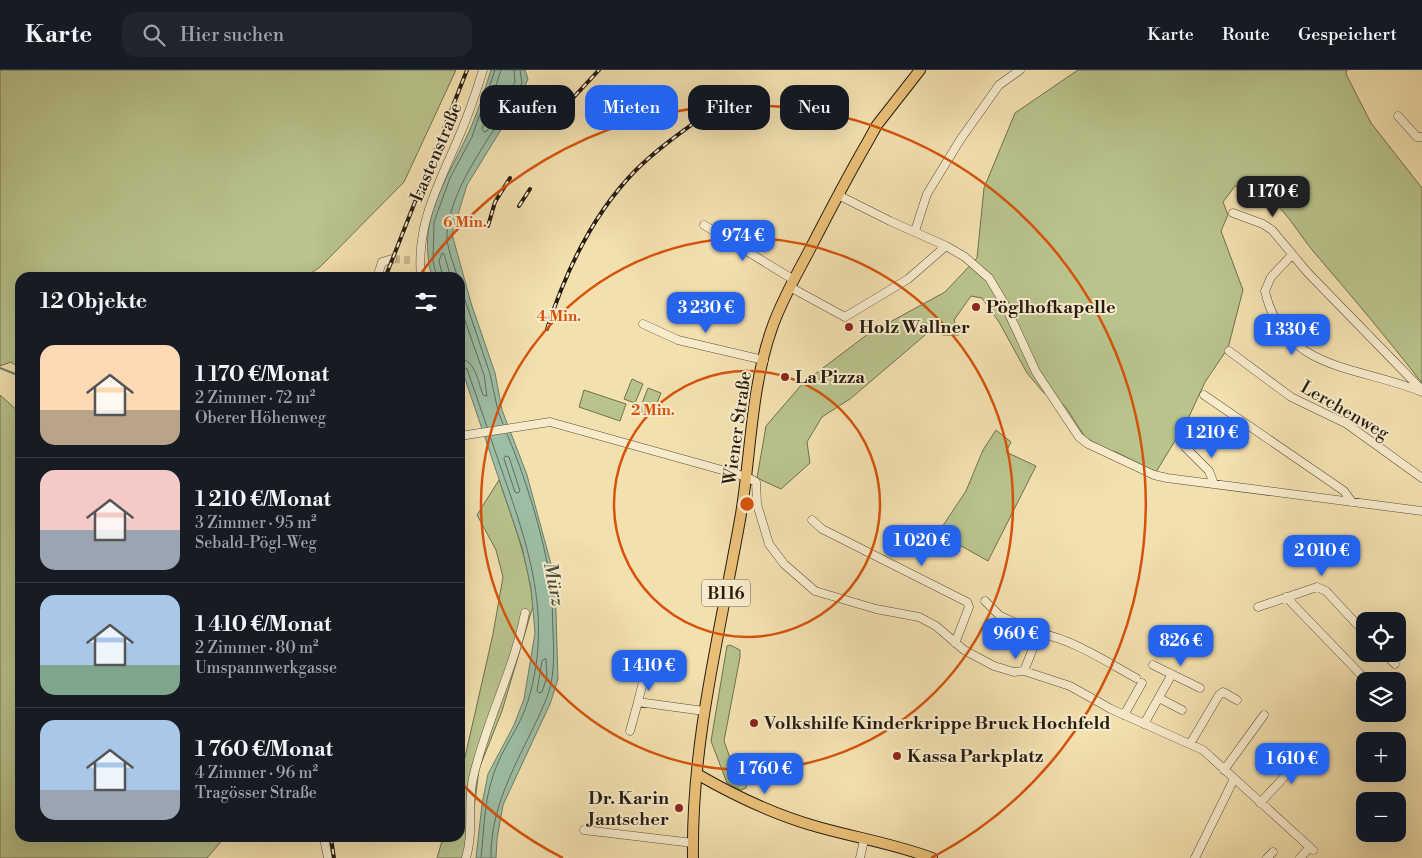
<!DOCTYPE html>
<html lang="de">
<head>
<meta charset="utf-8">
<style>
  body { margin:0; font-family:"Libre Bodoni",serif; background:#20242c; color:#f1f3f6; height:100vh; display:flex; flex-direction:column; font-size:19px; white-space:nowrap }
  * { box-sizing:border-box; margin:0 }
  p { font-size:16px; color:#9ea1a6 }
  .icon { flex:none; width:28px; height:28px; fill:none; stroke:currentColor; stroke-width:2; stroke-linecap:round; stroke-linejoin:round }
  .map { position:relative; flex:1; overflow:hidden }
  .side { position:absolute; left:15px; top:202px; width:450px; height:570px; display:flex; flex-direction:column; background:#171b24; border-radius:15px; box-shadow:0 5px 20px #0002 }
  .side>* { flex:none }
  .top-card { position:absolute; left:480px; top:15px; width:475px; height:45px; display:flex; gap:10px }
  .tools { position:absolute; left:1356px; top:542px; display:grid; gap:10px }
  .tools a { display:grid; place-items:center; width:50px; height:50px; border-radius:10px; background:#171b24; box-shadow:0 5px 20px #0002; font-size:25px }
  .price { position:absolute; translate:-50% -42px; padding:0 11px; border-radius:10px; background:#2563eb; color:#fff; font-size:16px; line-height:32px; filter:drop-shadow(0 1px 2px #0008) }
  .price::after { content:''; position:absolute; left:50%; top:30px; width:15px; height:11px; margin-left:-8px; background:inherit; clip-path:polygon(0 0,100% 0,50% 100%) }
  .price.active { background:#222; color:#fff }
  ul { padding:0; list-style:none }
  li { display:flex; align-items:center; gap:15px; height:125px; padding:0 25px }
  li+li { border-top:1px solid #363941 }
  li span { display:grid; place-items:center; flex:none; width:140px; height:100px; border-radius:15px; color:#555 }
  li>.icon { margin-inline-start:auto }
  span .icon { width:60px; height:60px; fill:#fffc; stroke-width:1 }
  li b { font-size:21px }
  h2 { display:flex; justify-content:space-between; align-items:center; height:60px; padding:0 25px; font-size:21px }
  .tag { padding:0 18px; border-radius:15px; background:#171b24; box-shadow:0 5px 20px #0002; font-size:18px; line-height:45px }
  .tag.active { background:#2563eb; color:#fff }
  header { display:flex; align-items:center; gap:30px; box-sizing:border-box; height:70px; padding:0 25px; background:#171b24; border-bottom:1px solid #363941 }
  header strong { font-size:24px }
  nav { display:flex; gap:28px; margin-inline-start:auto; font-size:18px }
  .search { width:350px; height:45px; background:#20242c; display:flex; align-items:center; gap:12px; box-sizing:border-box; padding:0 18px; border-radius:15px; color:#9ea1a6; font-size:19px }
  .map>svg:first-child { display:block }
  .green { fill:#b9c38c; stroke:#70704e }
  .water { fill:#9dbea5; stroke:#6d7d69 }
  .lines { fill:none; stroke-linecap:round; stroke-linejoin:round }
  .shore { stroke:#626d5a; stroke-width:1 }
  .stream { stroke:#6d7d69; stroke-width:2 }
  .minor-tunnel { stroke:#cab98f; stroke-width:8; stroke-dasharray:8 4; stroke-linecap:butt }
  .minor-casing { stroke:#594d38; stroke-width:9 }
  .major-casing { stroke:#261c10; stroke-width:12 }
  .minor { stroke:#f7ebcb; stroke-width:8 }
  .major { stroke:#eac078; stroke-width:10 }
  .rail-casing { stroke:#261c10; stroke-width:4 }
  .rail { stroke:#f7ebcb; stroke-width:2; stroke-dasharray:5.5; stroke-linecap:butt }
  .ring { fill:none; stroke:#d5530c; stroke-width:2.5 }
  .poi-dot { fill:#8f2418; stroke:#f7ebcb; stroke-width:2 }
  .labels { text-anchor:middle; stroke-width:4; stroke-linejoin:round; paint-order:stroke }
  .shield { fill:#f7ebcb; stroke:#655a48; stroke-width:1 }
  .shield-label { font-size:16px; font-weight:bold; fill:#261c10 }
  .street-label { font-size:18px; fill:#261c10; stroke:#f7ebcb }
  .poi-label { font-size:18px; font-weight:bold; fill:#261c10; stroke:#f7ebcb; text-anchor:start }
  .water-label { font-size:19px; font-style:italic; fill:#4a4d3d; stroke:#f7ebcb }
  .centre { fill:#d5530c; stroke:#f7ebcb; stroke-width:2.5 }
  .ring-label { font-size:15px; text-anchor:middle; font-weight:bold; fill:#d5530c; stroke:#f7ebcb; stroke-width:4; stroke-linejoin:round; paint-order:stroke }
</style>
</head>
<body>
<header>
<strong>Karte</strong>
<div class="search"><svg class="icon" aria-label="search" viewBox="0 0 24 24"><circle cx="10" cy="10" r="6"/><path d="M15 15l6 6"/></svg>Hier suchen</div>
<nav><a>Karte</a><a>Route</a><a>Gespeichert</a></nav>
</header>
<div class="map">
<svg width="1422" height="788" viewBox="0 0 1422 788">
  <rect width="100%" height="100%" fill="#f3e0af"/>
  <filter id="stains"><feTurbulence type="fractalNoise" baseFrequency=".004" numOctaves="4"/><feColorMatrix values="0 0 0 0 .2 0 0 0 0 .09 0 0 0 0 .02 0 0 0 .5 -.17"/></filter>
  <radialGradient id="worn" r=".72"><stop offset=".6" stop-color="#630" stop-opacity="0"/><stop offset="1" stop-color="#630" stop-opacity=".3"/></radialGradient>
  <path class="green" d="M 0,0 L 456,0 L 404,112 L 320,197 L 304,208 L 20,208 L 20,298 L 11,292 L 0,296 Z
    M 1078,0 L 1347,0 L 1346,4 L 1371,53 L 1422,118 L 1422,313 C 1387,268 1350,224 1313,181 C 1299,164 1289,145 1272,131 C 1261,121 1249,116 1235,116 L 1223,132 L 1228,145 L 1221,161 L 1243,220 L 1228,278 L 1205,312 L 1187,351 L 1156,402 L 1116,382 L 1105,379 L 1085,367 L 1065,336 L 1043,322 L 1027,303 L 999,252 L 982,228 L 971,226 L 954,250 L 959,265 L 943,265 L 931,260 L 850,329 L 822,347 L 807,372 L 810,393 L 781,419 L 757,408 L 766,356 L 803,313 L 868,264 L 945,222 L 977,188 L 984,118 L 1015,43 Z
    M 632,309 L 643,314 L 635,333 L 624,329 Z
    M 648,318 L 661,323 L 652,346 L 639,341 Z
    M 584,320 L 626,334 L 620,351 L 579,337 Z
    M 0,325 L 20,343 L 20,768 L 224,768 L 207,788 L 0,788 Z
    M 996,360 L 1011,372 L 1006,382 L 1036,396 L 988,491 L 938,463 L 966,421 L 983,380 Z
    M 499,410 C 513,451 529,492 533,536 L 502,641 L 479,699 L 468,788 L 437,788 L 443,768 L 460,768 L 460,709 L 493,564 L 503,507 L 496,480 L 477,445 Z
    M 730,575 L 740,580 L 740,587 L 724,671 L 730,688 L 749,705 L 746,718 L 741,720 L 727,713 L 711,671 L 727,576 Z"/>
  <path class="water" d="M 491,0 L 525,0 L 528,9 L 518,32 L 467,115 L 452,164 L 471,233 L 495,303 L 502,340 L 527,405 L 555,509 L 558,609 L 550,634 L 503,735 L 497,769 L 496,788 L 476,788 L 482,734 L 488,704 L 514,655 L 524,629 L 535,563 L 531,518 L 522,477 L 460,294 L 460,208 L 432,207 C 416,152 445,113 467,66 C 477,45 484,22 491,0 Z"/>
  <g class="lines">
    <path class="shore" d="M 501,0 L 482,59 L 484,62 L 487,61 L 515,12 L 514,0
      M 437,208 L 433,191 L 434,152 L 450,108 L 472,67 L 495,0
      M 443,208 L 439,191 L 442,183 L 444,184 L 451,208
      M 458,208 C 454,194 446,177 447,163 C 452,110 498,60 522,13 L 520,0
      M 460,215 L 490,304 L 498,341 L 503,354
      M 460,236 L 484,305 L 487,326 L 483,325 C 478,313 476,290 460,289
      M 460,295 L 467,299 L 487,357
      M 506,386 L 509,387 L 520,421 L 518,423 L 515,422 L 504,389 Z
      M 546,589 L 547,607 L 542,622 L 539,623 L 537,621 L 542,591 Z
      M 481,788 C 484,761 484,732 493,706 C 501,679 520,658 528,631 C 557,535 520,456 490,366
      M 491,788 C 490,730 523,684 545,632 C 555,609 554,587 553,562 C 552,544 553,526 550,509 C 543,464 525,406 507,364"/>
    <path class="stream" d="M 0,298 L 20,306"/>
    <path class="minor-tunnel" d="M 392,189 L 410,190"/>
    <g class="minor-casing">
      <path id="minor" d="M 1398,46 L 1417,67 L 1422,67
        M 838,125 L 890,151 L 946,176 L 965,187 L 989,208 L 1004,233 L 1036,302 L 1079,367 L 1088,374 L 1154,405 L 1167,408 L 1422,441
        M 1233,143 L 1263,154 L 1272,160 L 1308,203 L 1422,320
        M 704,155 L 794,210
        M 915,161 L 927,124 L 960,70 L 999,15 L 1020,0
        M 1292,185 L 1271,207 L 1265,221 C 1283,302 1361,296 1422,322
        M 377,208 L 382,192 L 392,189
        M 421,208 C 416,154 438,116 458,69 C 468,46 476,23 483,0
        M 790,217 L 845,247 L 908,209 L 946,176
        M 643,254 L 678,270 L 764,290
        M 1229,281 L 1291,327 L 1347,354 L 1422,408
        M 1204,325 L 1344,421 L 1352,432
        M 460,366 L 550,352 L 747,407 L 756,412 L 757,434 L 769,474 L 784,494 L 815,521 L 876,539 L 919,547 L 936,556 L 964,580 L 994,596 L 1014,602 L 1024,601 L 1070,616 L 1111,639 L 1203,680 L 1313,780
        M 1185,377 L 1209,401 L 1214,414
        M 812,450 L 822,459 L 967,532 L 969,537 L 955,573
        M 1286,527 L 1366,610
        M 985,531 L 1000,546 L 1039,563 L 1024,601
        M 1258,537 L 1317,517 L 1326,521 L 1365,563
        M 1039,563 C 1074,570 1105,591 1136,608
        M 1385,584 L 1395,594
        M 1153,595 L 1200,618
        M 1159,628 L 1182,640
        M 638,632 L 649,588
        M 1124,645 L 1142,613
        M 1144,654 L 1172,604
        M 630,661 L 638,632 L 704,641
        M 1190,674 L 1219,625 L 1223,622 L 1237,630
        M 1224,700 L 1264,645
        M 1260,733 L 1287,704 L 1317,688
        M 584,760 L 693,773
        M 324,768 L 328,788
        M 466,788 C 474,762 467,734 473,708 C 486,651 514,600 525,543
        M 860,788 L 864,770
        M 1195,788 L 1234,709
        M 1267,788 L 1273,782
        M 1300,788 L 1310,777"/>
    </g>
    <g class="major-casing">
      <path id="major" d="M 697,704 C 735,726 775,745 818,757 C 857,768 895,774 932,788
        M 693,788 C 691,671 721,559 741,444 C 751,383 751,317 772,258 C 781,232 795,207 808,183 C 827,146 846,109 867,73 L 877,55 L 920,0"/>
    </g>
    <use href="#minor" class="minor"/>
    <use href="#major" class="major"/>
    <g class="rail-casing">
      <path id="rail" d="M 560,42 L 599,0
        M 519,136 L 530,119
        M 488,156 L 495,132 L 510,108
        M 385,208 L 467,0
        M 547,259 C 565,203 593,144 635,101 C 664,72 701,49 734,24
        M 331,768 L 334,788"/>
    </g>
    <use href="#rail" class="rail"/>
  </g>
  <g class="ring">
    <circle cx="747" cy="434" r="133"/>
    <circle cx="747" cy="434" r="266"/>
    <path d="M563 788A399 399 0 0 1 462 714M420 205A399 399 0 1 1 931 788"/>
  </g>
  <g class="poi-dot">
    <circle cx="976" cy="237" r="5"/>
    <circle cx="849" cy="257" r="5"/>
    <circle cx="785" cy="307" r="5"/>
    <circle cx="754" cy="653" r="5"/>
    <circle cx="897" cy="686" r="5"/>
    <circle cx="679" cy="738" r="5"/>
  </g>
  <g class="labels">
    <rect class="shield" x="702" y="509.5" width="48" height="27" rx="4"/>
    <g class="shield-label">
      <text x="726" y="529">B116</text>
    </g>
    <g class="street-label">
      <text transform="translate(436 82) rotate(-67)" y="6">Lastenstraße</text>
      <text transform="translate(1345 340) rotate(30)" y="6">Lerchenweg</text>
      <text transform="translate(737 358) rotate(-82)" y="6">Wiener Straße</text>
    </g>
    <g class="poi-label">
      <text x="986" y="243">Pöglhofkapelle</text>
      <text x="859" y="263">Holz Wallner</text>
      <text x="795" y="313">La Pizza</text>
      <text x="764" y="659">Volkshilfe Kinderkrippe Bruck Hochfeld</text>
      <text x="907" y="692">Kassa Parkplatz</text>
      <text x="669" y="734" text-anchor="end">Dr. Karin<tspan x="669" dy="21">Jantscher</tspan></text>
    </g>
    <g class="water-label">
      <text transform="translate(555 514) rotate(79)" y="7">Mürz</text>
    </g>
  </g>
  <circle cx="747" cy="434" r="8" class="centre"/>
  <g class="ring-label">
    <text x="465" y="157">6 Min.</text>
    <text x="559" y="251">4 Min.</text>
    <text x="653" y="345">2 Min.</text>
  </g>
  <rect width="100%" height="100%" filter="url(#stains)"/>
  <rect width="100%" height="100%" fill="url(#worn)"/>
</svg>
<div class="tools">
<a><svg class="icon" aria-label="locate" viewBox="0 0 24 24"><circle cx="12" cy="12" r="6"/><path d="M12 2v4M12 18v4M2 12h4M18 12h4"/></svg></a>
<a><svg class="icon" aria-label="layers" viewBox="0 0 24 24"><path d="M12 4l9 5-9 5-9-5zM3 14l9 5 9-5"/></svg></a>
<a>+</a>
<a>−</a>
</div>
<b class="price active" style="left:1273px;top:148px">1 170 €</b>
<b class="price" style="left:743px;top:192px">974 €</b>
<b class="price" style="left:706px;top:264px">3 230 €</b>
<b class="price" style="left:1292px;top:286px">1 330 €</b>
<b class="price" style="left:1212px;top:389px">1 210 €</b>
<b class="price" style="left:922px;top:497px">1 020 €</b>
<b class="price" style="left:1322px;top:507px">2 010 €</b>
<b class="price" style="left:1016px;top:590px">960 €</b>
<b class="price" style="left:1181px;top:597px">826 €</b>
<b class="price" style="left:649px;top:622px">1 410 €</b>
<b class="price" style="left:1292px;top:715px">1 610 €</b>
<b class="price" style="left:765px;top:725px">1 760 €</b>
<div class="top-card">
<a class="tag">Kaufen</a>
<a class="tag active">Mieten</a>
<a class="tag">Filter</a>
<a class="tag">Neu</a>
</div>
<section class="side">
<h2>12 Objekte<svg class="icon" aria-label="filters" viewBox="0 0 24 24"><path d="M4 7h16M4 17h16"/><circle cx="9" cy="7" r="2"/><circle cx="15" cy="17" r="2"/></svg></h2>
<ul>
<li><span style="background:linear-gradient(#ffd9b3 65%,#b9a48a 0)"><svg class="icon" aria-label="home" viewBox="0 0 24 24"><path d="M3 11l9-7 9 7M6 9v11h12V9"/></svg></span><div><b>1 170 €/Monat</b><p>2 Zimmer · 72 m²</p><p>Oberer Höhenweg</p></div></li>
<li><span style="background:linear-gradient(#f6c9c9 60%,#9aa5b1 0)"><svg class="icon" aria-label="home" viewBox="0 0 24 24"><path d="M3 11l9-7 9 7M6 9v11h12V9"/></svg></span><div><b>1 210 €/Monat</b><p>3 Zimmer · 95 m²</p><p>Sebald-Pögl-Weg</p></div></li>
<li><span style="background:linear-gradient(#a9c7e8 70%,#7fa58c 0)"><svg class="icon" aria-label="home" viewBox="0 0 24 24"><path d="M3 11l9-7 9 7M6 9v11h12V9"/></svg></span><div><b>1 410 €/Monat</b><p>2 Zimmer · 80 m²</p><p>Umspannwerkgasse</p></div></li>
<li><span style="background:linear-gradient(#a9c7e8 70%,#9aa5b1 0)"><svg class="icon" aria-label="home" viewBox="0 0 24 24"><path d="M3 11l9-7 9 7M6 9v11h12V9"/></svg></span><div><b>1 760 €/Monat</b><p>4 Zimmer · 96 m²</p><p>Tragösser Straße</p></div></li>
</ul>
</section>
</div>
</body>
</html>
